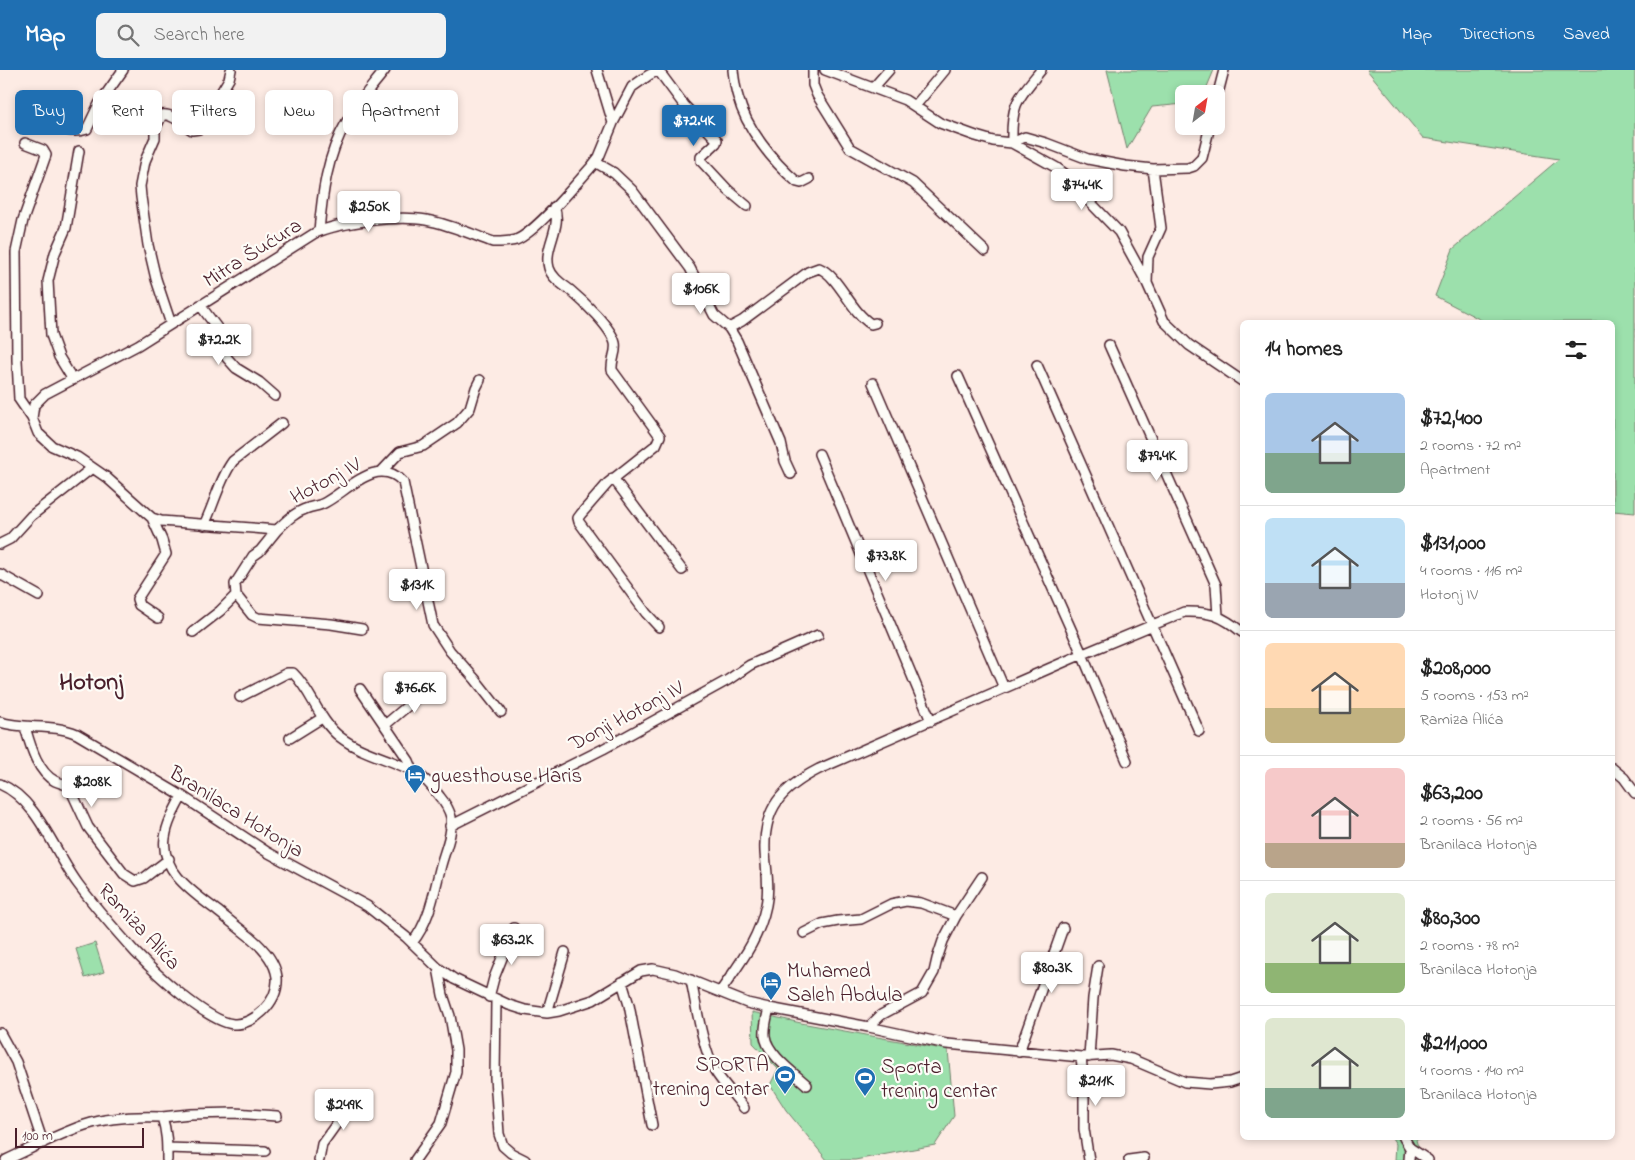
<!DOCTYPE html>
<html lang="en">
<head>
<meta charset="utf-8">
<style>
  body { margin:0; font-family:"Indie Flower",sans-serif; background:#f2f2f2; color:#222; height:100vh; display:flex; flex-direction:column; font-size:19px; white-space:nowrap }
  * { box-sizing:border-box; margin:0 }
  p { font-size:16px; color:#767676 }
  .icon { flex:none; width:28px; height:28px; fill:none; stroke:currentColor; stroke-width:2; stroke-linecap:round; stroke-linejoin:round }
  .map { position:relative; flex:1; overflow:hidden }
  .panel { position:absolute; left:1240px; top:250px; width:375px; height:820px; display:flex; flex-direction:column; background:#fff; border-radius:8px; box-shadow:0 2px 8px #0003 }
  .panel>* { flex:none }
  .guide { position:absolute; left:15px; top:20px; width:475px; height:45px; display:flex; gap:10px }
  .needle { width:32px; rotate:31deg }
  .controls { position:absolute; left:1175px; top:15px; display:grid; gap:10px }
  .controls a { display:grid; place-items:center; width:50px; height:50px; border-radius:8px; background:#fff; box-shadow:0 2px 8px #0003; font-size:25px }
  .scale { position:absolute; left:15px; bottom:12px; width:129px; box-sizing:border-box; padding-left:5px; border:2px solid #4a1f2b; border-top:0; font-size:14px; line-height:18px; white-space:nowrap; color:#4a1f2b; -webkit-text-stroke:4px #fdfcf7; paint-order:stroke }
  .price { position:absolute; translate:-50% -42px; padding:0 11px; border-radius:5px; background:#fff; color:#222; font-size:16px; line-height:32px; filter:drop-shadow(0 1px 2px #0008) }
  .price::after { content:''; position:absolute; left:50%; top:30px; width:15px; height:11px; margin-left:-8px; background:inherit; clip-path:polygon(0 0,100% 0,50% 100%) }
  .price.active { background:#1f6fb2; color:#fff }
  ul { padding:0; list-style:none }
  li { display:flex; align-items:center; gap:15px; height:125px; padding:0 25px }
  li+li { border-top:1px solid #e0e0e0 }
  li span { display:grid; place-items:center; flex:none; width:140px; height:100px; border-radius:8px; color:#555 }
  li>.icon { margin-inline-start:auto }
  span .icon { width:60px; height:60px; fill:#fffc; stroke-width:1 }
  li b { font-size:21px }
  h2 { display:flex; justify-content:space-between; align-items:center; height:60px; padding:0 25px; font-size:21px }
  .pill { padding:0 18px; border-radius:8px; background:#fff; box-shadow:0 2px 8px #0003; font-size:18px; line-height:45px }
  .pill.active { background:#1f6fb2; color:#fff }
  header { display:flex; align-items:center; gap:30px; box-sizing:border-box; height:70px; padding:0 25px; background:#1f6fb2; color:#fff }
  header strong { font-size:24px }
  nav { display:flex; gap:28px; margin-inline-start:auto; font-size:18px }
  .search { width:350px; height:45px; background:#f2f2f2; display:flex; align-items:center; gap:12px; box-sizing:border-box; padding:0 18px; border-radius:8px; color:#767676; font-size:19px }
  .map>svg:first-child { display:block }
  .green { fill:#9ce0ac; stroke:#73806c }
  .lines { fill:none; stroke-linecap:round; stroke-linejoin:round }
  .minor-casing { stroke:#4a1f2b; stroke-width:12 }
  .minor { stroke:#fdfcf7; stroke-width:9 }
  .labels { text-anchor:middle; stroke-width:4.5; stroke-linejoin:round; paint-order:stroke }
  .street-label { font-size:21px; fill:#4a1f2b; stroke:#fdfcf7 }
  .poi-label { font-size:21px; fill:#4a1f2b; stroke:#fdfcf7; text-anchor:start }
  .quarter-label { font-size:24px; font-weight:bold; fill:#4a1f2b; stroke:#fdfcf7 }
</style>
</head>
<body>
<header>
<strong>Map</strong>
<div class="search"><svg class="icon" aria-label="search" viewBox="0 0 24 24"><circle cx="10" cy="10" r="6"/><path d="M15 15l6 6"/></svg>Search here</div>
<nav><a>Map</a><a>Directions</a><a>Saved</a></nav>
</header>
<div class="map">
<svg width="1635" height="1090" viewBox="0 0 1635 1090">
  <rect width="100%" height="100%" fill="#fdebe4"/>
  <filter id="ink" filterUnits="userSpaceOnUse"><feTurbulence type="fractalNoise" baseFrequency=".02" numOctaves="2"/><feDisplacementMap in="SourceGraphic" scale="10" xChannelSelector="R" yChannelSelector="G"/><feConvolveMatrix kernelMatrix="1 2 1 2 8 2 1 2 1" color-interpolation-filters="sRGB"/></filter>
  <g filter="url(#ink)">
    <path class="green" d="M 1107,0 L 1214,0 L 1204,24 L 1184,24 L 1184,34 L 1152,37 L 1127,79 Z
      M 1367,0 L 1635,0 L 1635,443 L 1613,441 L 1612,252 L 1485,252 L 1435,226 L 1453,179 L 1559,89 L 1423,68 Z
      M 95,873 L 104,902 L 85,908 L 76,879 Z
      M 752,942 L 801,953 L 948,980 L 954,1046 L 935,1075 L 855,1090 L 827,1090 L 786,1040 L 770,1015 L 778,999 L 753,973 Z
      M 1392,1068 L 1423,1068 L 1416,1070 L 1422,1090 L 1395,1090 L 1396,1074 Z"/>
    <g class="lines">
      <g class="minor-casing">
        <path id="minor" d="M 597,0 L 613,53
          M 658,0 L 684,35 L 717,70 L 716,73 L 701,87 L 701,91 L 728,120 L 747,136
          M 733,0 C 734,9 735,18 738,27 C 746,58 773,92 797,112 L 801,113 L 809,109
          M 813,0 L 813,15 L 817,25 L 850,78 L 913,113 L 985,181
          M 825,0 L 905,30 L 940,53 L 976,66 L 993,71 L 1012,73 L 1025,67 L 1046,73 L 1088,89 L 1125,96 L 1153,99 L 1188,98 L 1194,96 L 1202,88 L 1210,56
          M 874,17 L 889,0
          M 1216,31 L 1224,0
          M 43,36 C 44,56 70,65 87,59 L 99,34 L 123,0
          M 915,36 L 945,0
          M 25,73 L 43,80 L 46,85 L 23,150 L 16,182 L 17,290 L 19,329 L 32,348 L 38,363 L 52,376 L 77,387 L 106,407 L 152,448 L 161,451 L 277,460 C 286,451 295,442 308,438 C 314,436 320,436 326,432 C 348,420 378,385 403,412 L 433,555 L 450,581 L 475,609 L 501,642
          M 1012,73 L 1057,98 L 1076,112 L 1088,130 L 1119,162 L 1147,213 L 1164,251 L 1189,275 L 1242,311
          M 1012,73 C 1011,33 1017,30 1041,0
          M 595,92 L 614,103 L 632,120 L 690,198 L 714,245 L 729,258 L 737,271 L 781,373 L 785,391 L 791,404
          M 554,137 C 563,157 543,177 549,198 C 552,208 562,214 570,220 C 583,231 611,257 615,273 C 617,282 611,290 612,300 L 660,366 L 656,375 L 608,413 L 581,444 L 578,448 L 579,452 L 646,543 L 659,557
          M 319,161 C 322,125 327,85 346,53 C 356,34 372,17 385,0
          M 1147,213 L 1148,187 L 1161,158 L 1153,99
          M 200,235 L 218,259 L 227,288 L 236,298 L 259,312 L 275,326
          M 171,254 L 156,209 L 148,175 L 141,127 L 140,116 L 145,91 L 155,68 L 155,59 L 162,45 C 172,43 184,55 192,60 L 199,59 L 229,9 L 231,0
          M 729,258 L 742,251 L 808,202 L 819,198 C 839,206 850,241 871,254 L 875,253
          M 1109,275 L 1216,515 L 1218,546
          M 1037,295 L 1199,661
          M 958,306 L 1082,584 L 1127,691
          M 73,310 L 59,287 L 51,265 L 48,211 L 55,183 L 66,158 L 79,81
          M 873,313 L 1004,618
          M 32,348 L 34,335 L 45,324 L 138,275 L 315,163 C 341,152 398,145 426,150 C 449,154 471,164 493,172 C 500,172 509,172 516,170 C 536,162 576,114 592,96 L 599,87 L 613,53 L 632,17 L 649,5 L 659,0
          M 819,384 L 931,651
          M 381,402 L 400,382 L 423,376 L 457,353 L 470,338 L 476,318 L 480,310
          M 613,408 L 682,500
          M 152,448 L 162,470 L 166,484 L 137,529 L 139,535 L 158,548
          M 204,455 C 214,435 220,408 233,391 L 282,353
          M 277,460 L 260,481 L 253,486 L 235,514 L 236,525 L 252,545 L 258,548 L 331,554 L 362,559
          M 0,474 L 10,469 L 31,446 L 92,398
          M 0,504 L 39,526
          M 193,562 L 220,541 L 236,525
          M 360,619 L 409,691 L 413,701
          M 240,627 L 287,603 L 293,603 C 312,621 318,650 340,667 C 362,684 389,688 413,701 C 424,707 433,717 440,727 C 445,733 449,739 451,747 C 453,763 445,780 441,795 C 434,822 430,851 412,873
          M 0,652 C 25,660 53,653 77,664 L 182,726 L 267,782 L 367,836 L 406,867 L 438,898 L 454,909 L 509,935 L 525,940 L 547,943 L 559,941 L 593,930 L 641,901 L 653,899 L 675,904 L 747,933 L 769,938 L 869,957 L 947,974 L 1081,987 L 1111,985 L 1131,989 L 1185,1012 L 1210,1014 L 1230,1012 L 1242,1008
          M 385,655 L 430,617
          M 25,657 C 30,674 37,702 55,711 C 59,713 65,714 69,716 L 88,757 L 124,804 L 135,811 L 144,808 L 169,789
          M 290,668 L 322,648
          M 1612,698 L 1624,708 L 1635,723
          M 0,714 C 38,730 54,782 78,814 C 96,838 116,861 136,883 C 155,903 207,951 233,954 C 244,955 256,948 263,941 C 272,932 278,920 277,907 C 275,891 262,877 250,867 C 240,859 230,851 220,843 C 197,825 160,803 165,768 C 167,753 175,739 182,726
          M 450,756 L 603,679 L 728,610 L 750,595 L 818,565
          M 804,863 L 822,854 L 838,851 L 861,849 L 891,834 L 906,831 L 921,833 L 956,846
          M 691,910 C 696,935 703,980 715,1001 C 723,1014 735,1026 744,1038
          M 622,912 L 629,935 L 652,1055
          M 720,922 C 739,894 759,870 766,835 C 770,817 766,799 765,782 C 763,738 782,718 819,699 L 1071,589 L 1184,542 C 1210,541 1222,546 1242,562
          M 489,927 L 494,908 L 514,858
          M 496,930 L 495,1008 L 499,1064 L 503,1076 L 511,1083 L 525,1090
          M 769,938 C 767,947 764,957 765,966 C 767,984 794,1003 807,1015
          M 547,943 L 565,882
          M 869,957 L 881,945 L 922,923 L 934,902 L 937,889 L 943,871 L 956,846 L 982,807
          M 0,963 L 16,992 L 43,1073
          M 1019,982 L 1063,858
          M 1081,987 L 1084,1016 L 1084,1059 L 1089,1090
          M 1089,987 L 1093,928 L 1098,896
          M 162,1047 L 190,1044 L 235,1043 L 277,1046
          M 1404,1068 L 1410,1078 L 1428,1090
          M 167,1078 L 265,1081
          M 6,1090 C 32,1078 58,1064 85,1055 C 109,1047 137,1046 162,1047 C 167,1062 167,1074 167,1090
          M 319,1090 L 322,1074 L 355,1028
          M 415,1090 L 441,1053 L 456,1002 L 456,980 L 450,946 L 443,925 L 438,898
          M 1129,1090 L 1144,1088
          M 1409,1090 L 1410,1078"/>
      </g>
      <use href="#minor" class="minor"/>
    </g>
  </g>
  <defs>
    <g id="hotel-pin" transform="scale(1.125)"><path d="M0 17L-7.5 6A9.5 9.5 0 1 1 7.5 6Z" fill="#1f6fb2" stroke="#fdfcf7"/><path d="M-6-4.5h1.5V1H6V5H4.5V3h-9V5H-6ZM-4 0a1.8 1.8 0 1 1 3.6 0ZM.5 0V-2.5h3Q6-2.5 6 0Z" fill="#fff"/></g>
    <g id="stadium-pin" transform="scale(1.125)"><path d="M0 17L-7.5 6A9.5 9.5 0 1 1 7.5 6Z" fill="#1f6fb2" stroke="#fdfcf7"/><path d="M0-5a6.5 5 0 1 0 0 10a6.5 5 0 1 0 0-10ZM-3.5-1.8h7v3.6h-7Z" fill="#fff"/></g>
  </defs>
  <g fill-rule="evenodd">
    <use href="#hotel-pin" x="415" y="705"/>
    <use href="#hotel-pin" x="771" y="912"/>
    <use href="#stadium-pin" x="785" y="1006"/>
    <use href="#stadium-pin" x="865" y="1008"/>
  </g>
  <g class="labels">
    <g class="street-label">
      <text transform="translate(252 182) rotate(-32)" y="7">Mitra Šućura</text>
      <text transform="translate(325 410) rotate(-28)" y="7">Hotonj IV</text>
      <text transform="translate(626 645) rotate(-28)" y="7">Donji Hotonj IV</text>
      <text transform="translate(237 741) rotate(32)" y="7">Branilaca Hotonja</text>
      <text transform="translate(140 856) rotate(47)" y="7">Ramiza Alića</text>
    </g>
    <g class="poi-label">
      <text x="431" y="712">guesthouse Haris</text>
      <text x="787" y="907">Muhamed<tspan x="787" dy="24">Saleh Abdula</tspan></text>
      <text x="769" y="1001" text-anchor="end">SPORTA<tspan x="769" dy="24">trening centar</tspan></text>
      <text x="881" y="1003">Sporta<tspan x="881" dy="24">trening centar</tspan></text>
    </g>
    <g class="quarter-label">
      <text x="91" y="619">Hotonj</text>
    </g>
  </g>
</svg>
<div class="controls">
<a><svg class="needle" viewBox="-14 -14 28 28"><path d="M0-13l5 13h-10z" fill="#e53935"/><path d="M0 13l5-13h-10z" fill="#767676"/></svg></a>
</div>
<div class="scale">100 m</div>
<b class="price active" style="left:694px;top:77px">$72.4K</b>
<b class="price" style="left:1082px;top:141px">$74.4K</b>
<b class="price" style="left:369px;top:163px">$250K</b>
<b class="price" style="left:701px;top:245px">$106K</b>
<b class="price" style="left:219px;top:296px">$72.2K</b>
<b class="price" style="left:1157px;top:412px">$79.4K</b>
<b class="price" style="left:886px;top:512px">$73.8K</b>
<b class="price" style="left:417px;top:541px">$131K</b>
<b class="price" style="left:415px;top:644px">$76.6K</b>
<b class="price" style="left:92px;top:738px">$208K</b>
<b class="price" style="left:512px;top:896px">$63.2K</b>
<b class="price" style="left:1052px;top:924px">$80.3K</b>
<b class="price" style="left:1096px;top:1037px">$211K</b>
<b class="price" style="left:344px;top:1061px">$249K</b>
<div class="guide">
<a class="pill active">Buy</a>
<a class="pill">Rent</a>
<a class="pill">Filters</a>
<a class="pill">New</a>
<a class="pill">Apartment</a>
</div>
<section class="panel">
<h2>14 homes<svg class="icon" aria-label="filters" viewBox="0 0 24 24"><path d="M4 7h16M4 17h16"/><circle cx="9" cy="7" r="2"/><circle cx="15" cy="17" r="2"/></svg></h2>
<ul>
<li><span style="background:linear-gradient(#a9c7e8 60%,#7fa58c 0)"><svg class="icon" aria-label="home" viewBox="0 0 24 24"><path d="M3 11l9-7 9 7M6 9v11h12V9"/></svg></span><div><b>$72,400</b><p>2 rooms · 72 m²</p><p>Apartment</p></div></li>
<li><span style="background:linear-gradient(#bfe0f5 65%,#9aa5b1 0)"><svg class="icon" aria-label="home" viewBox="0 0 24 24"><path d="M3 11l9-7 9 7M6 9v11h12V9"/></svg></span><div><b>$131,000</b><p>4 rooms · 116 m²</p><p>Hotonj IV</p></div></li>
<li><span style="background:linear-gradient(#ffd9b3 65%,#c2b280 0)"><svg class="icon" aria-label="home" viewBox="0 0 24 24"><path d="M3 11l9-7 9 7M6 9v11h12V9"/></svg></span><div><b>$208,000</b><p>5 rooms · 153 m²</p><p>Ramiza Alića</p></div></li>
<li><span style="background:linear-gradient(#f6c9c9 75%,#b9a48a 0)"><svg class="icon" aria-label="home" viewBox="0 0 24 24"><path d="M3 11l9-7 9 7M6 9v11h12V9"/></svg></span><div><b>$63,200</b><p>2 rooms · 56 m²</p><p>Branilaca Hotonja</p></div></li>
<li><span style="background:linear-gradient(#dfe7d0 70%,#8fb573 0)"><svg class="icon" aria-label="home" viewBox="0 0 24 24"><path d="M3 11l9-7 9 7M6 9v11h12V9"/></svg></span><div><b>$80,300</b><p>2 rooms · 78 m²</p><p>Branilaca Hotonja</p></div></li>
<li><span style="background:linear-gradient(#dfe7d0 70%,#7fa58c 0)"><svg class="icon" aria-label="home" viewBox="0 0 24 24"><path d="M3 11l9-7 9 7M6 9v11h12V9"/></svg></span><div><b>$211,000</b><p>4 rooms · 140 m²</p><p>Branilaca Hotonja</p></div></li>
</ul>
</section>
</div>
</body>
</html>
